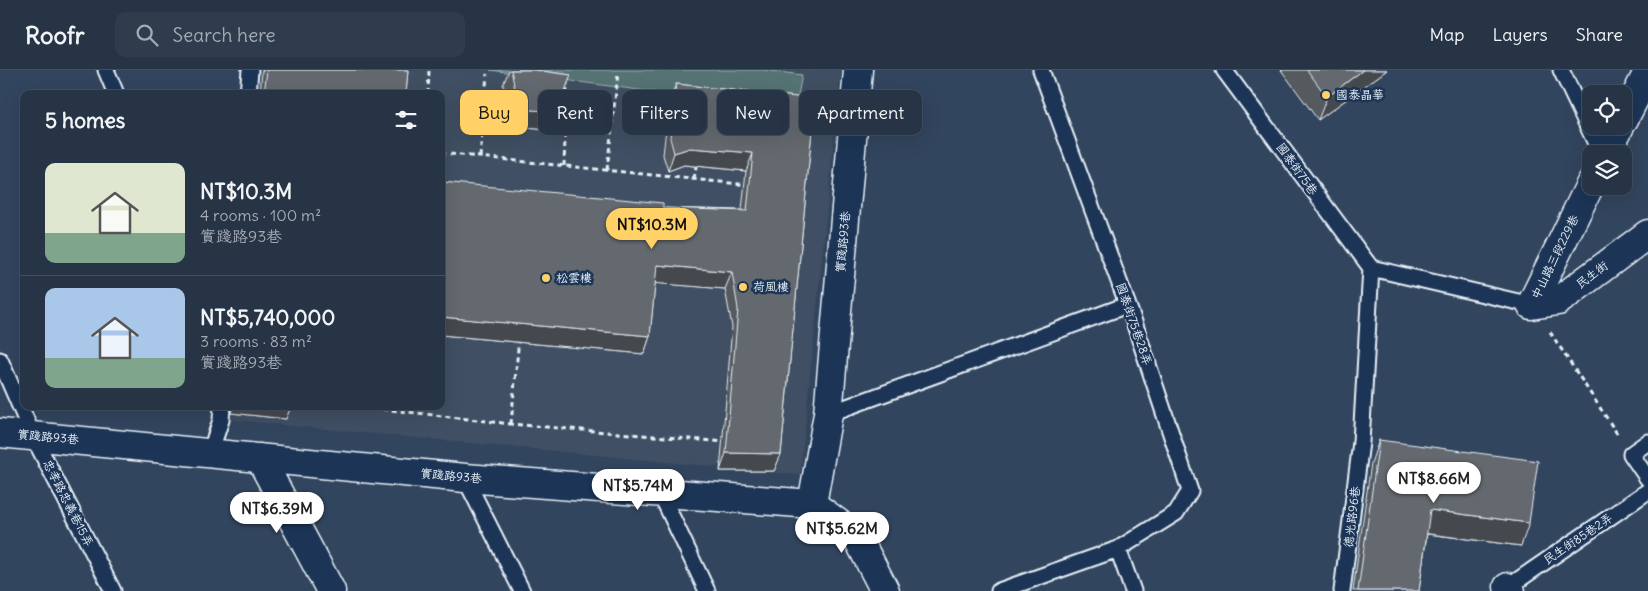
<!DOCTYPE html>
<html lang="en">
<head>
<meta charset="utf-8">
<style>
  body { margin:0; font-family:Delius,"LXGW WenKai TC",sans-serif; background:#2e3c4d; color:#f1f3f6; height:100vh; display:flex; flex-direction:column; font-size:19px; white-space:nowrap }
  * { box-sizing:border-box; margin:0 }
  p { font-size:16px; color:#a4aab3 }
  .icon { flex:none; width:28px; height:28px; fill:none; stroke:currentColor; stroke-width:2; stroke-linecap:round; stroke-linejoin:round }
  .map { position:relative; flex:1; overflow:hidden }
  .details { position:absolute; left:20px; top:20px; width:425px; height:320px; display:flex; flex-direction:column; background:#263446; border-radius:10px; box-shadow:0 5px 20px #0002,0 0 0 1px #424f5f }
  .details>* { flex:none }
  .hud { position:absolute; left:460px; top:20px; width:475px; height:45px; display:flex; gap:10px }
  .tools { position:absolute; left:1582px; top:15px; display:grid; gap:10px }
  .tools a { display:grid; place-items:center; width:50px; height:50px; border-radius:10px; background:#263446; box-shadow:0 5px 20px #0002,0 0 0 1px #424f5f; font-size:25px }
  .price { position:absolute; translate:-50% -42px; padding:0 11px; border-radius:18px; background:#fff; color:#222; font-size:16px; line-height:32px; filter:drop-shadow(0 1px 2px #0008) }
  .price::after { content:''; position:absolute; left:50%; top:30px; width:15px; height:11px; margin-left:-8px; background:inherit; clip-path:polygon(0 0,100% 0,50% 100%) }
  .price.active { background:#ffd166; color:#111 }
  ul { padding:0; list-style:none }
  li { display:flex; align-items:center; gap:15px; height:125px; padding:0 25px }
  li+li { border-top:1px solid #424f5f }
  li span { display:grid; place-items:center; flex:none; width:140px; height:100px; border-radius:10px; color:#555 }
  li>.icon { margin-inline-start:auto }
  span .icon { width:60px; height:60px; fill:#fffc; stroke-width:1 }
  li b { font-size:21px }
  h2 { display:flex; justify-content:space-between; align-items:center; height:60px; padding:0 25px; font-size:21px }
  .chip { padding:0 18px; border-radius:10px; background:#263446; box-shadow:0 5px 20px #0002,0 0 0 1px #424f5f; font-size:18px; line-height:45px }
  .chip.active { background:#ffd166; color:#111 }
  header { display:flex; align-items:center; gap:30px; box-sizing:border-box; height:70px; padding:0 25px; background:#263446; border-bottom:1px solid #424f5f }
  header strong { font-size:24px }
  nav { display:flex; gap:28px; margin-inline-start:auto; font-size:18px }
  .search { width:350px; height:45px; background:#2e3c4d; display:flex; align-items:center; gap:12px; box-sizing:border-box; padding:0 18px; border-radius:10px; color:#a4aab3; font-size:19px }
  .map>svg:first-child { display:block }
  .built { fill:#415063 }
  .park { fill:#547372; stroke:#9eb2b5 }
  .lines { fill:none; stroke-linecap:round; stroke-linejoin:round }
  .lane-casing { stroke:#e8f1f8; stroke-width:19 }
  .street-casing { stroke:#e8f1f8; stroke-width:31 }
  .path { stroke:#e8f1f8; stroke-width:3; stroke-dasharray:5 4; stroke-linecap:butt }
  .lane { stroke:#1d3557; stroke-width:15 }
  .street { stroke:#1d3557; stroke-width:28 }
  .wall { fill:#555a5f; stroke:#e8f1f8 }
  .shaded-wall { fill:#454a4d; stroke:#e8f1f8 }
  .building { fill:#63696e; stroke:#e8f1f8 }
  .poi-dot { fill:#ffd166; stroke:#1d3557; stroke-width:2 }
  .labels { text-anchor:middle; stroke-width:5; stroke-linejoin:round; paint-order:stroke }
  .poi-label { font-size:12px; fill:#e8f1f8; stroke:#1d3557; text-anchor:start }
  .street-label { font-size:12px; fill:#e8f1f8; stroke:#1d3557 }
</style>
</head>
<body>
<header>
<strong>Roofr</strong>
<div class="search"><svg class="icon" aria-label="search" viewBox="0 0 24 24"><circle cx="10" cy="10" r="6"/><path d="M15 15l6 6"/></svg>Search here</div>
<nav><a>Map</a><a>Layers</a><a>Share</a></nav>
</header>
<div class="map">
<svg width="1648" height="521" viewBox="0 0 1648 521">
  <rect width="100%" height="100%" fill="#32455e"/>
  <filter id="ink" filterUnits="userSpaceOnUse"><feTurbulence type="fractalNoise" baseFrequency=".02" numOctaves="2"/><feDisplacementMap in="SourceGraphic" scale="10" xChannelSelector="R" yChannelSelector="G"/><feConvolveMatrix kernelMatrix="1 2 1 2 8 2 1 2 1" color-interpolation-filters="sRGB"/></filter>
  <g filter="url(#ink)">
    <path class="built" d="M 255,0 L 841,0 L 800,405 L 223,349 L 224,336 L 441,336 L 441,24 L 253,24 Z"/>
    <path class="park" d="M 490,0 L 763,0 L 802,5 L 795,41 Z"/>
    <g class="lines">
      <g class="lane-casing">
        <path id="lane" d="M 106,0 L 116,24
          M 1224,0 L 1371,198 L 1531,235
          M 1561,0 L 1601,84
          M 248,24 L 250,0
          M 0,290 L 33,366 L 113,521
          M 828,344 L 1127,235
          M 1648,372 L 1631,384 L 1648,409
          M 210,383 L 221,350 L 222,336
          M 465,408 L 522,521
          M 660,422 L 707,521
          M 1118,479 L 1133,521
          M 1508,517 L 1648,421
          M 999,521 L 1118,479 L 1176,443 L 1190,421 L 1134,252 L 1041,0
          M 1342,521 L 1361,372 L 1371,198"/>
      </g>
      <g class="street-casing">
        <path id="street" d="M 1624,49 L 1648,2
          M 1606,84 L 1620,56
          M 1531,235 L 1558,231 L 1648,164
          M 1531,235 L 1591,113
          M 0,363 L 465,408 L 812,434 L 828,344 L 858,0
          M 260,388 L 331,521
          M 812,434 L 857,467 L 885,521
          M 1508,517 L 1511,521"/>
      </g>
      <path class="path" d="M 428,24 L 429,0
        M 441,83 L 749,115
        M 480,87 L 487,4
        M 564,96 L 567,13
        M 607,100 L 618,3
        M 694,109 L 697,92
        M 1550,262 L 1618,365
        M 356,336 L 511,354 L 726,372
        M 511,354 L 519,268"/>
      <use href="#lane" class="lane"/>
      <use href="#street" class="street"/>
    </g>
    <path class="wall" d="M 262,0 L 408,0 L 406,24 L 260,24 Z
      M 509,0 L 534,0 L 571,5 L 550,60 L 513,57 L 503,15 Z
      M 1281,0 L 1387,0 L 1318,50 Z
      M 676,14 L 815,29 L 781,384 L 774,401 L 720,401 L 732,257 L 725,219 L 655,213 L 650,266 L 644,284 L 441,265 L 441,112 L 663,138 L 742,140 L 746,101 L 684,95 L 668,101 L 663,85 L 669,32 Z
      M 231,336 L 291,336 L 286,349 L 231,343 Z
      M 1379,370 L 1521,476 L 1427,464 L 1419,521 L 1353,521 L 1371,393 Z"/>
    <path class="shaded-wall" d="M 1363,0 L 1387,0 L 1318,50 L 1327,27 Z
      M 325,21 L 347,24 L 324,24 Z
      M 519,39 L 557,42 L 550,60 L 513,57 Z
      M 690,78 L 753,83 L 746,101 L 684,95 L 668,101 L 674,83 Z
      M 657,195 L 732,202 L 725,219 L 651,213 Z
      M 441,247 L 650,266 L 644,284 L 441,265 Z
      M 233,336 L 291,336 L 286,349 L 231,343 Z
      M 726,383 L 781,384 L 774,401 L 720,401 Z
      M 1430,440 L 1529,453 L 1521,476 L 1422,463 Z"/>
    <path class="building" d="M 267,0 L 408,0 L 406,24 L 347,24 L 325,21 L 325,24 L 264,24 Z
      M 511,0 L 534,0 L 571,5 L 557,42 L 519,39 Z
      M 1307,0 L 1363,0 L 1327,27 Z
      M 676,14 L 815,29 L 781,384 L 726,383 L 738,239 L 732,202 L 657,195 L 650,266 L 441,247 L 441,112 L 663,133 L 663,138 L 747,141 L 753,83 L 690,78 L 674,83 L 670,68 Z
      M 1379,370 L 1538,391 L 1529,453 L 1430,440 L 1419,521 L 1358,521 Z"/>
  </g>
  <g class="poi-dot">
    <circle cx="1326" cy="25" r="5"/>
    <circle cx="546" cy="208" r="5"/>
    <circle cx="743" cy="217" r="5"/>
  </g>
  <g class="labels">
    <g class="poi-label">
      <text x="1336" y="29">國泰晶華</text>
      <text x="556" y="212">松雲樓</text>
      <text x="753" y="221">荷風樓</text>
    </g>
    <g class="street-label">
      <text transform="translate(1297 99) rotate(54)" y="4">國泰街75巷</text>
      <text transform="translate(843 172) rotate(-85)" y="4">實踐路93巷</text>
      <text transform="translate(1555 187) rotate(-64)" y="4">中山路三段229巷</text>
      <text transform="translate(1592 205) rotate(-37)" y="4">民生街</text>
      <text transform="translate(1134 254) rotate(71)" y="4">國泰街75巷28弄</text>
      <text transform="translate(48 367) rotate(5)" y="4">實踐路93巷</text>
      <text transform="translate(451 406) rotate(5)" y="4">實踐路93巷</text>
      <text transform="translate(68 433) rotate(63)" y="4">忠孝路忠義巷15弄</text>
      <text transform="translate(1352 447) rotate(-83)" y="4">德光路96巷</text>
      <text transform="translate(1578 469) rotate(-34)" y="4">民生街85巷2弄</text>
    </g>
  </g>
</svg>
<div class="tools">
<a><svg class="icon" aria-label="locate" viewBox="0 0 24 24"><circle cx="12" cy="12" r="6"/><path d="M12 2v4M12 18v4M2 12h4M18 12h4"/></svg></a>
<a><svg class="icon" aria-label="layers" viewBox="0 0 24 24"><path d="M12 4l9 5-9 5-9-5zM3 14l9 5 9-5"/></svg></a>
</div>
<b class="price active" style="left:652px;top:180px">NT$10.3M</b>
<b class="price" style="left:1434px;top:434px">NT$8.66M</b>
<b class="price" style="left:638px;top:441px">NT$5.74M</b>
<b class="price" style="left:277px;top:464px">NT$6.39M</b>
<b class="price" style="left:842px;top:484px">NT$5.62M</b>
<div class="hud">
<a class="chip active">Buy</a>
<a class="chip">Rent</a>
<a class="chip">Filters</a>
<a class="chip">New</a>
<a class="chip">Apartment</a>
</div>
<section class="details">
<h2>5 homes<svg class="icon" aria-label="filters" viewBox="0 0 24 24"><path d="M4 7h16M4 17h16"/><circle cx="9" cy="7" r="2"/><circle cx="15" cy="17" r="2"/></svg></h2>
<ul>
<li><span style="background:linear-gradient(#dfe7d0 70%,#7fa58c 0)"><svg class="icon" aria-label="home" viewBox="0 0 24 24"><path d="M3 11l9-7 9 7M6 9v11h12V9"/></svg></span><div><b>NT$10.3M</b><p>4 rooms · 100 m²</p><p>實踐路93巷</p></div></li>
<li><span style="background:linear-gradient(#a9c7e8 70%,#7fa58c 0)"><svg class="icon" aria-label="home" viewBox="0 0 24 24"><path d="M3 11l9-7 9 7M6 9v11h12V9"/></svg></span><div><b>NT$5,740,000</b><p>3 rooms · 83 m²</p><p>實踐路93巷</p></div></li>
</ul>
</section>
</div>
</body>
</html>
